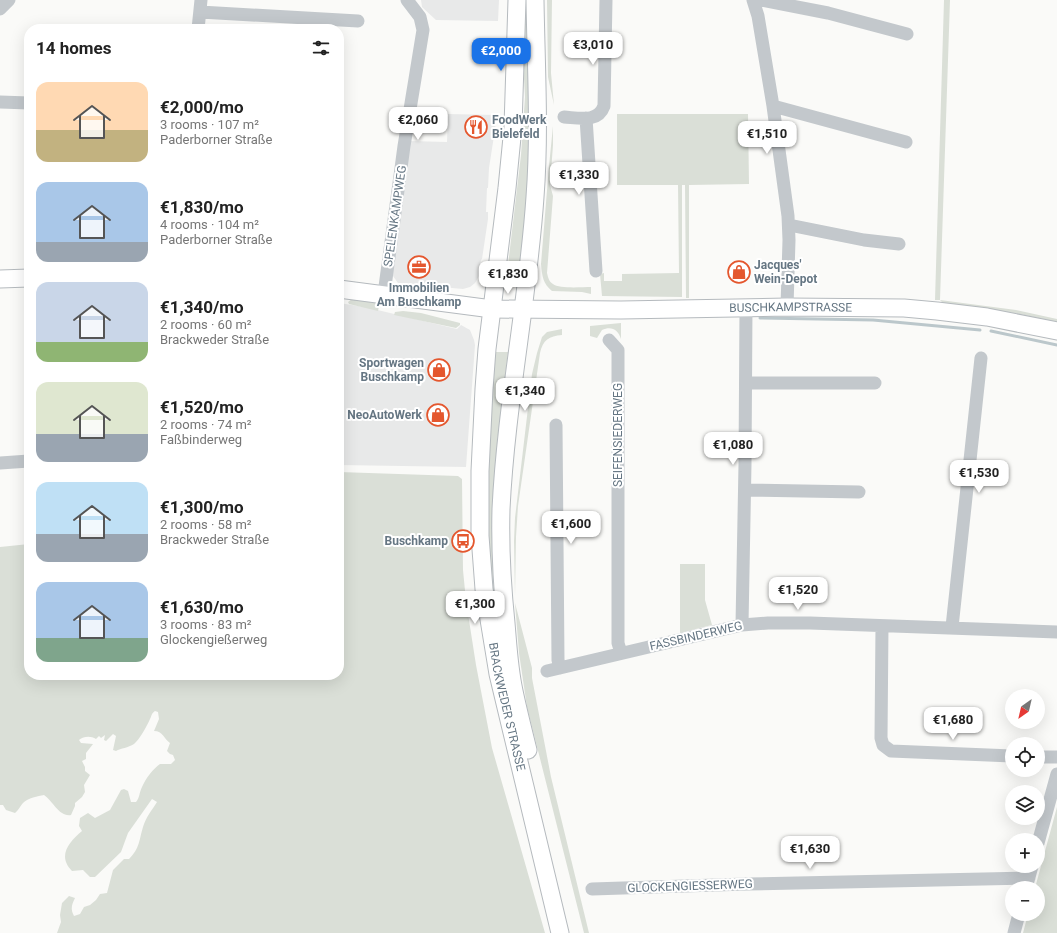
<!DOCTYPE html>
<html lang="en">
<head>
<meta charset="utf-8">
<style>
  body { margin:0; font-family:Roboto,sans-serif; background:#f6f6f6; color:#222; height:100vh; display:flex; flex-direction:column; font-size:15px; white-space:nowrap }
  * { box-sizing:border-box; margin:0 }
  p { font-size:13px; color:#767676 }
  .icon { flex:none; width:22px; height:22px; fill:none; stroke:currentColor; stroke-width:2; stroke-linecap:round; stroke-linejoin:round }
  .map { position:relative; flex:1; overflow:hidden }
  .sheet { position:absolute; left:24px; top:24px; width:320px; height:656px; display:flex; flex-direction:column; background:#fff; border-radius:16px; box-shadow:0 4px 16px #0002 }
  .sheet>* { flex:none }
  .needle { width:26px; rotate:214deg }
  .controls { position:absolute; left:1005px; top:689px; display:grid; gap:8px }
  .controls a { display:grid; place-items:center; width:40px; height:40px; border-radius:50%; background:#fff; box-shadow:0 4px 16px #0002; font-size:20px }
  .price { position:absolute; translate:-50% -34px; padding:0 9px; border-radius:8px; background:#fff; color:#222; font-size:13px; line-height:26px; filter:drop-shadow(0 1px 2px #0008) }
  .price::after { content:''; position:absolute; left:50%; top:24px; width:12px; height:9px; margin-left:-6px; background:inherit; clip-path:polygon(0 0,100% 0,50% 100%) }
  .price.selected { background:#1a73e8; color:#fff }
  ul { padding:0; list-style:none }
  li { display:flex; align-items:center; gap:12px; height:100px; padding:0 12px }
  li span { display:grid; place-items:center; flex:none; width:112px; height:80px; border-radius:12px; color:#555 }
  li>.icon { margin-inline-start:auto }
  span .icon { width:48px; height:48px; fill:#fffc; stroke-width:1 }
  li b { font-size:17px }
  h2 { display:flex; justify-content:space-between; align-items:center; height:48px; padding:0 12px; font-size:17px }
  .map>svg:first-child { display:block }
  .built { fill:#e8e9e9 }
  .green { fill:#dadfd7 }
  .lines { fill:none; stroke-linecap:round; stroke-linejoin:round }
  .stream { stroke:#bbc7cb; stroke-width:3 }
  .major-casing { stroke:#b5babe; stroke-width:19 }
  .minor { stroke:#c3c8cc; stroke-width:13 }
  .major { stroke:#fff; stroke-width:17 }
  .labels { text-anchor:middle; stroke-width:4; stroke-linejoin:round; paint-order:stroke }
  .poi-label { font-size:12px; font-weight:bold; fill:#657683; stroke:#fff; text-anchor:end }
  .street-label { font-size:12px; fill:#657683; stroke:#fff }
</style>
</head>
<body>
<div class="map">
<svg width="1057" height="933" viewBox="0 0 1057 933">
  <rect width="100%" height="100%" fill="#fafaf8"/>
  <path class="built" d="M 421,0 L 499,0 L 498,21 L 436,20 L 422,7 Z
    M 448,114 L 496,115 L 496,123 L 489,168 L 488,188 L 487,188 L 486,212 L 488,212 L 488,219 L 482,259 L 481,260 L 480,265 L 481,266 L 479,276 L 475,283 L 470,287 L 463,289 L 398,283 L 393,276 L 393,272 L 409,141 L 447,142 Z
    M 339,303 L 365,307 L 457,329 L 461,325 L 470,330 L 474,340 L 475,345 L 466,467 L 339,465 Z"/>
  <path class="green" d="M 524,0 L 529,0 L 530,201 L 523,267 L 508,265 L 521,155 L 525,97 L 523,61 Z
    M 547,0 L 552,0 L 551,73 L 554,105 L 548,77 Z
    M 944,0 L 950,0 L 940,300 L 1016,310 L 1057,319 L 1057,322 L 1020,314 L 943,303 L 940,300 L 935,300 Z
    M 617,114 L 748,114 L 749,184 L 689,185 L 689,298 L 686,298 L 685,185 L 682,185 L 682,297 L 602,296 L 600,274 L 604,273 L 604,281 L 622,281 L 622,274 L 679,273 L 678,185 L 617,185 Z
    M 553,126 L 553,145 L 550,185 L 553,196 L 547,273 C 548,277 549,282 553,284 C 559,289 582,287 591,287 L 591,294 L 582,292 L 552,291 C 543,284 542,276 541,264 L 549,166 Z
    M 352,299 L 376,303 L 379,306 L 378,311 L 349,304 L 348,302 Z
    M 403,311 L 421,313 L 460,323 L 460,325 L 456,328 L 394,315 L 395,312 Z
    M 621,323 L 621,339 C 618,329 611,326 602,330 L 597,338 L 590,336 L 590,326 Z
    M 562,329 L 562,335 C 549,336 543,340 540,353 L 518,506 L 516,537 L 515,596 L 514,541 L 515,518 L 532,374 L 537,353 L 542,337 L 547,332 Z
    M 493,352 L 508,352 L 497,443 L 494,493 L 506,669 C 501,646 494,623 492,600 C 483,518 487,434 493,352 Z
    M 339,472 L 458,476 L 462,479 L 463,570 L 466,601 L 476,665 L 492,748 L 545,933 L 57,933 L 61,922 L 60,915 L 62,903 L 69,896 L 75,898 C 72,904 70,909 74,916 L 80,914 L 84,907 L 90,905 L 96,900 L 100,894 L 107,893 L 113,870 L 124,859 L 129,859 C 140,848 139,840 143,827 C 146,817 152,810 157,802 L 152,799 L 128,833 L 121,852 L 95,877 L 90,877 L 83,870 L 72,871 C 57,856 69,842 82,831 L 79,826 L 80,818 L 88,813 L 95,818 L 110,810 L 121,790 L 124,789 L 128,791 L 131,802 L 136,802 C 140,797 139,793 142,787 C 146,778 153,769 160,764 L 171,764 L 175,760 L 173,755 L 170,754 L 167,751 L 170,743 C 164,739 163,731 154,731 L 159,719 L 158,712 L 155,711 C 151,714 152,715 150,719 C 147,726 139,740 134,744 C 128,748 121,748 116,751 L 113,750 L 116,736 L 113,734 L 106,741 L 104,740 L 105,735 L 101,738 L 99,736 L 96,739 C 91,736 84,736 79,740 L 81,743 L 93,744 L 86,753 L 86,759 L 82,761 L 85,767 L 85,771 L 90,775 L 84,785 L 85,792 L 82,797 L 75,803 L 75,806 L 71,815 C 59,817 53,801 44,795 C 38,796 28,798 23,803 C 20,806 19,810 15,813 L 6,810 L 3,805 L 0,805 L 0,547 L 29,544 L 29,675 L 339,675 Z
    M 680,564 L 705,564 L 705,600 L 712,625 L 680,633 Z
    M 515,603 L 532,668 L 532,678 L 551,777 L 589,933 L 584,933 L 527,707 L 519,653 Z
    M 1057,807 L 1057,933 L 1023,933 L 1028,914 L 1038,914 L 1038,888 L 1035,888 Z"/>
  <g class="lines">
    <path class="stream" d="M 760,318 L 873,320 L 980,330
      M 991,331 L 1057,345"/>
    <g class="major-casing">
      <g id="major">
        <path id="s1" d="M 517,0 L 513,127 L 507,188 L 487,349 L 484,389 L 480,471 L 480,536 L 484,589 L 498,674 L 560,933"/>
        <path d="M 0,279 L 29,278"/>
        <path id="s2" d="M 339,289 L 492,309 L 621,310 L 787,307 L 904,308 L 937,311 L 987,317 L 1057,331"/>
        <path d="M 528,750 C 523,730 518,710 514,691 C 509,668 508,646 506,623 C 502,585 500,547 501,509 C 506,405 528,301 535,197 C 540,132 536,65 535,0"/>
      </g>
    </g>
    <path class="minor" d="M 753,0 L 758,16 L 773,106 L 788,216 L 789,240 L 787,307
      M 761,0 L 828,13 L 907,34
      M 0,9 L 9,0
      M 200,12 L 358,21
      M 198,29 L 201,0
      M 0,102 L 29,103
      M 773,106 L 906,142
      M 564,117 C 579,118 598,123 604,106 L 606,0
      M 586,118 L 596,271
      M 789,225 L 864,240 L 899,244
      M 384,294 L 404,146 L 423,30 L 420,17 L 407,0
      M 609,340 L 618,350 L 618,643 L 621,653
      M 746,383 L 875,383
      M 556,425 L 558,660 L 560,668
      M 0,463 L 29,461
      M 745,490 L 859,492
      M 742,625 L 745,464 L 746,307
      M 882,626 L 881,738 L 883,745 L 891,751 L 1012,756
      M 952,627 L 981,358
      M 547,671 L 742,625 L 768,623 L 810,623 L 1057,632
      M 1038,757 L 1057,757
      M 1038,843 L 1057,774
      M 1026,888 L 1032,866
      M 592,889 L 747,884 L 1029,878
      M 1014,933 L 1019,914"/>
    <use href="#major" class="major"/>
  </g>
  <defs>
    <g id="restaurant-ring" transform="scale(1.15)"><circle r="9.5" fill="#fff" stroke="#e4572e" stroke-width="1.5"/><path d="M-5-6h1v4h1v-4h1v4h1v-4h1v5L-1.5 .5V6h-2V.5L-5-1ZM5-6V6H3V1.5H1.5Q1.5-4 5-6Z" fill="#e4572e"/></g>
    <g id="office-ring" transform="scale(1.15)"><circle r="9.5" fill="#fff" stroke="#e4572e" stroke-width="1.5"/><path d="M-6-3h4V-5.5h4V-3h4V5H-6ZM-1-4.5V-3h2v-1.5ZM-6 0V1H6V0Z" fill="#e4572e"/></g>
    <g id="shop-ring" transform="scale(1.15)"><circle r="9.5" fill="#fff" stroke="#e4572e" stroke-width="1.5"/><path d="M-5-2.5h2.3a2.7 3.5 0 0 1 5.4 0H5L5.5 6h-11ZM-1.5-2.5h3a1.5 2.3 0 0 0-3 0Z" fill="#e4572e"/></g>
    <g id="bus-ring" transform="scale(1.15)"><circle r="9.5" fill="#fff" stroke="#e4572e" stroke-width="1.5"/><path d="M-5-6H5V4H4V6H2V4H-2V6H-4V4H-5ZM-3.5-4V0h7V-4ZM-3.5 1.2v1.5H-2V1.2ZM2 1.2v1.5H3.5V1.2Z" fill="#e4572e"/></g>
  </defs>
  <g fill-rule="evenodd">
    <use href="#restaurant-ring" x="476" y="127"/>
    <use href="#office-ring" x="419" y="267"/>
    <use href="#shop-ring" x="739" y="272"/>
    <use href="#shop-ring" x="439" y="370"/>
    <use href="#shop-ring" x="438" y="415"/>
    <use href="#bus-ring" x="463" y="541"/>
  </g>
  <g class="labels">
    <g class="poi-label">
      <text x="492" y="124" text-anchor="start">FoodWerk<tspan x="492" dy="14">Bielefeld</tspan></text>
      <text x="754" y="269" text-anchor="start">Jacques'<tspan x="754" dy="14">Wein-Depot</tspan></text>
      <text x="419" y="292" text-anchor="middle">Immobilien<tspan x="419" dy="14">Am Buschkamp</tspan></text>
      <text x="424" y="367">Sportwagen<tspan x="424" dy="14">Buschkamp</tspan></text>
      <text x="422" y="419">NeoAutoWerk</text>
      <text x="448" y="545">Buschkamp</text>
    </g>
    <g class="street-label">
      <text transform="translate(395 216) rotate(-82)" y="4">SPELENKAMPWEG</text>
      <text dy="4" stroke="none"><textPath href="#s2" startOffset="453">BUSCHKAMPSTRASSE</textPath></text>
      <text transform="translate(618 435) rotate(-90)" y="4">SEIFENSIEDERWEG</text>
      <text transform="translate(696 636) rotate(-13)" y="4">FASSBINDERWEG</text>
      <text dy="4" stroke="none"><textPath href="#s1" startOffset="711">BRACKWEDER STRASSE</textPath></text>
      <text transform="translate(690 886) rotate(-2)" y="4">GLOCKENGIESSERWEG</text>
    </g>
  </g>
</svg>
<div class="controls">
<a><svg class="needle" viewBox="-14 -14 28 28"><path d="M0-13l5 13h-10z" fill="#e53935"/><path d="M0 13l5-13h-10z" fill="#767676"/></svg></a>
<a><svg class="icon" aria-label="locate" viewBox="0 0 24 24"><circle cx="12" cy="12" r="6"/><path d="M12 2v4M12 18v4M2 12h4M18 12h4"/></svg></a>
<a><svg class="icon" aria-label="layers" viewBox="0 0 24 24"><path d="M12 4l9 5-9 5-9-5zM3 14l9 5 9-5"/></svg></a>
<a>+</a>
<a>−</a>
</div>
<b class="price" style="left:593px;top:66px">€3,010</b>
<b class="price selected" style="left:501px;top:72px">€2,000</b>
<b class="price" style="left:418px;top:141px">€2,060</b>
<b class="price" style="left:767px;top:155px">€1,510</b>
<b class="price" style="left:579px;top:196px">€1,330</b>
<b class="price" style="left:508px;top:295px">€1,830</b>
<b class="price" style="left:525px;top:412px">€1,340</b>
<b class="price" style="left:733px;top:466px">€1,080</b>
<b class="price" style="left:979px;top:494px">€1,530</b>
<b class="price" style="left:571px;top:545px">€1,600</b>
<b class="price" style="left:798px;top:611px">€1,520</b>
<b class="price" style="left:475px;top:625px">€1,300</b>
<b class="price" style="left:953px;top:741px">€1,680</b>
<b class="price" style="left:810px;top:870px">€1,630</b>
<section class="sheet">
<h2>14 homes<svg class="icon" aria-label="filters" viewBox="0 0 24 24"><path d="M4 7h16M4 17h16"/><circle cx="9" cy="7" r="2"/><circle cx="15" cy="17" r="2"/></svg></h2>
<ul>
<li><span style="background:linear-gradient(#ffd9b3 60%,#c2b280 0)"><svg class="icon" aria-label="home" viewBox="0 0 24 24"><path d="M3 11l9-7 9 7M6 9v11h12V9"/></svg></span><div><b>€2,000/mo</b><p>3 rooms · 107 m²</p><p>Paderborner Straße</p></div></li>
<li><span style="background:linear-gradient(#a9c7e8 75%,#9aa5b1 0)"><svg class="icon" aria-label="home" viewBox="0 0 24 24"><path d="M3 11l9-7 9 7M6 9v11h12V9"/></svg></span><div><b>€1,830/mo</b><p>4 rooms · 104 m²</p><p>Paderborner Straße</p></div></li>
<li><span style="background:linear-gradient(#c9d6e8 75%,#8fb573 0)"><svg class="icon" aria-label="home" viewBox="0 0 24 24"><path d="M3 11l9-7 9 7M6 9v11h12V9"/></svg></span><div><b>€1,340/mo</b><p>2 rooms · 60 m²</p><p>Brackweder Straße</p></div></li>
<li><span style="background:linear-gradient(#dfe7d0 65%,#9aa5b1 0)"><svg class="icon" aria-label="home" viewBox="0 0 24 24"><path d="M3 11l9-7 9 7M6 9v11h12V9"/></svg></span><div><b>€1,520/mo</b><p>2 rooms · 74 m²</p><p>Faßbinderweg</p></div></li>
<li><span style="background:linear-gradient(#bfe0f5 65%,#9aa5b1 0)"><svg class="icon" aria-label="home" viewBox="0 0 24 24"><path d="M3 11l9-7 9 7M6 9v11h12V9"/></svg></span><div><b>€1,300/mo</b><p>2 rooms · 58 m²</p><p>Brackweder Straße</p></div></li>
<li><span style="background:linear-gradient(#a9c7e8 70%,#7fa58c 0)"><svg class="icon" aria-label="home" viewBox="0 0 24 24"><path d="M3 11l9-7 9 7M6 9v11h12V9"/></svg></span><div><b>€1,630/mo</b><p>3 rooms · 83 m²</p><p>Glockengießerweg</p></div></li>
</ul>
</section>
</div>
</body>
</html>
